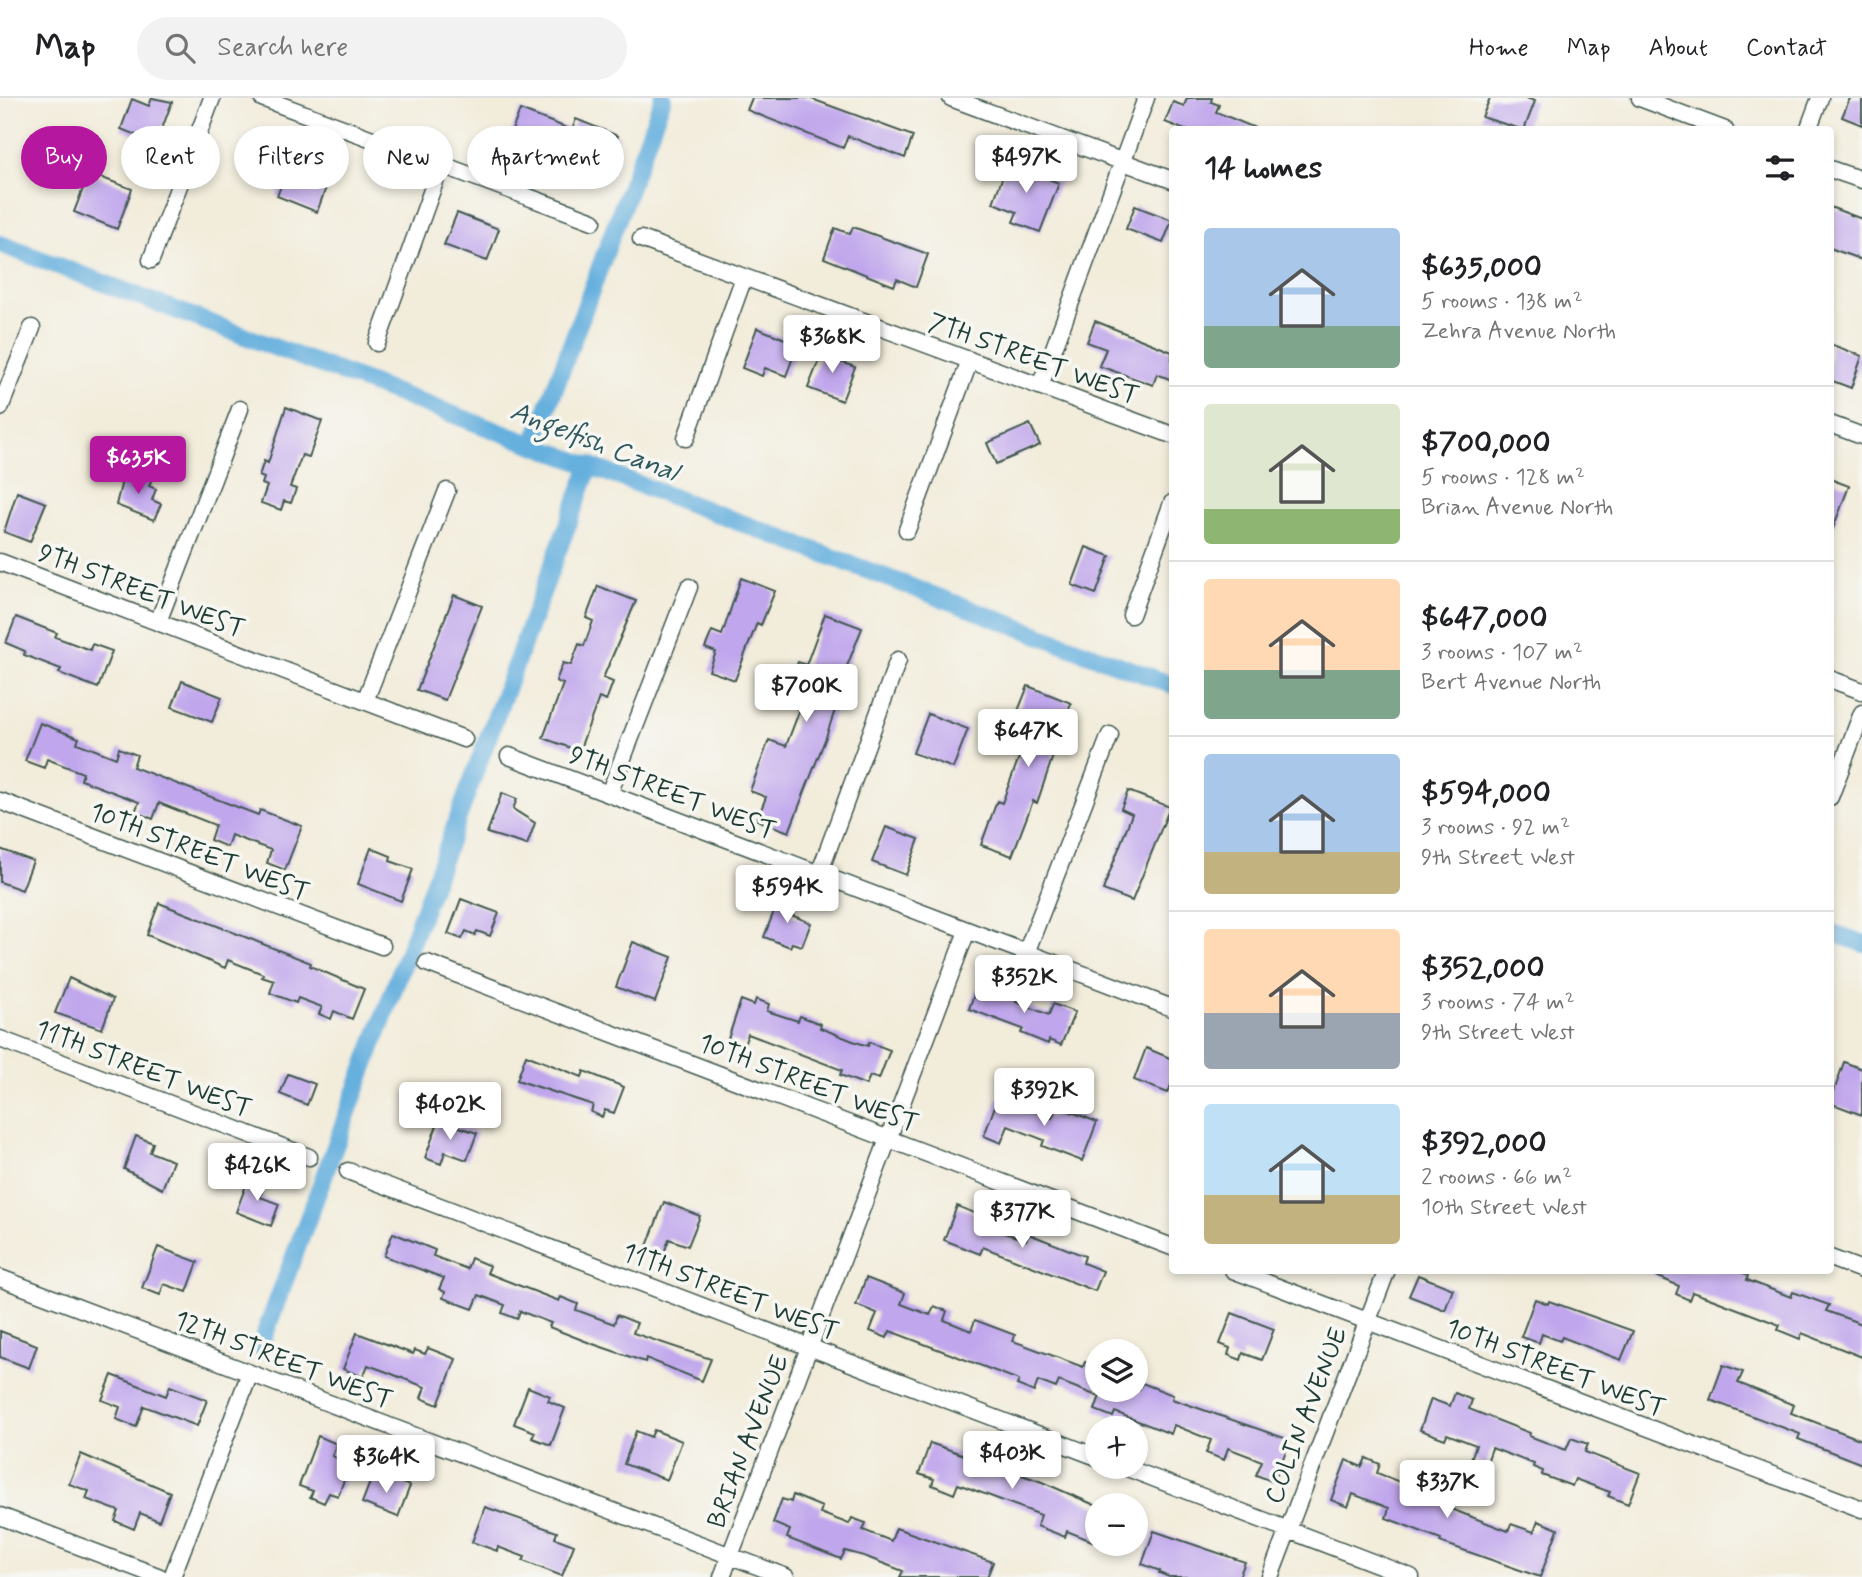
<!DOCTYPE html>
<html lang="en">
<head>
<meta charset="utf-8">
<style>
  body { margin:0; font-family:Mynerve,sans-serif; background:#f2f2f2; color:#202124; height:100vh; display:flex; flex-direction:column; font-size:26px; white-space:nowrap }
  * { box-sizing:border-box; margin:0 }
  p { font-size:23px; color:#757577 }
  .icon { flex:none; width:38px; height:38px; fill:none; stroke:currentColor; stroke-width:2; stroke-linecap:round; stroke-linejoin:round }
  .map { position:relative; flex:1; overflow:hidden }
  .panel { position:absolute; left:1169px; top:28px; width:665px; height:1148px; display:flex; flex-direction:column; background:#fff; border-radius:7px; box-shadow:0 4px 10px #0003 }
  .panel>* { flex:none }
  .guide { position:absolute; left:21px; top:28px; width:665px; height:63px; display:flex; gap:14px }
  .buttons { position:absolute; left:1085px; top:1241px; display:grid; gap:14px }
  .buttons a { display:grid; place-items:center; width:63px; height:63px; border-radius:50%; background:#fff; box-shadow:0 4px 10px #0003; font-size:35px }
  .price { position:absolute; translate:-50% -60px; padding:0 16px; border-radius:7px; background:#fff; color:#222; font-size:23px; line-height:46px; filter:drop-shadow(0 2px 4px #0008) }
  .price::after { content:''; position:absolute; left:50%; top:42px; width:21px; height:16px; margin-left:-10px; background:inherit; clip-path:polygon(0 0,100% 0,50% 100%) }
  .price.selected { background:#b5179e; color:#fff }
  ul { padding:0; list-style:none }
  li { display:flex; align-items:center; gap:21px; height:175px; padding:0 35px }
  li+li { border-top:2px solid #e0e0e0 }
  li span { display:grid; place-items:center; flex:none; width:196px; height:140px; border-radius:7px; color:#555 }
  li>.icon { margin-inline-start:auto }
  span .icon { width:84px; height:84px; fill:#fffc; stroke-width:1 }
  li b { font-size:30px }
  h2 { display:flex; justify-content:space-between; align-items:center; height:84px; padding:0 35px; font-size:30px }
  .chip { padding:0 24px; border-radius:32px; background:#fff; box-shadow:0 4px 10px #0003; font-size:24px; line-height:63px }
  .chip.selected { background:#b5179e; color:#fff }
  header { display:flex; align-items:center; gap:42px; box-sizing:border-box; height:98px; padding:0 35px; background:#fff; border-bottom:2px solid #e0e0e0 }
  header strong { font-size:33px }
  nav { display:flex; gap:38px; margin-inline-start:auto; font-size:24px }
  .search { width:490px; height:63px; background:#f2f2f2; display:flex; align-items:center; gap:18px; box-sizing:border-box; padding:0 24px; border-radius:38px; color:#757577; font-size:26px }
  .map>svg:first-child { display:block }
  .lines { fill:none; stroke-linecap:round; stroke-linejoin:round }
  .canal { stroke:#66b0de; stroke-width:18 }
  .building { fill:#c0a6ec }
  .street-casing { stroke:#3f574d; stroke-width:19 }
  .street { stroke:#fff; stroke-width:16 }
  .labels { text-anchor:middle; stroke-width:7; stroke-linejoin:round; paint-order:stroke }
  .street-label { font-size:26px; fill:#1f3d34; stroke:#f6f6f2 }
  .water-label { font-size:28px; font-style:italic; fill:#315a5e; stroke:#f6f6f2 }
</style>
</head>
<body>
<header>
<strong>Map</strong>
<div class="search"><svg class="icon" aria-label="search" viewBox="0 0 24 24"><circle cx="10" cy="10" r="6"/><path d="M15 15l6 6"/></svg>Search here</div>
<nav><a>Home</a><a>Map</a><a>About</a><a>Contact</a></nav>
</header>
<div class="map">
<svg width="1862" height="1479" viewBox="0 0 1862 1479">
  <rect width="100%" height="100%" fill="#f6f6f2"/>
  <filter id="ink" filterUnits="userSpaceOnUse"><feTurbulence type="fractalNoise" baseFrequency=".0143" numOctaves="2"/><feDisplacementMap in="SourceGraphic" scale="14" xChannelSelector="R" yChannelSelector="G"/><feConvolveMatrix kernelMatrix="1 2 1 2 8 2 1 2 1" color-interpolation-filters="sRGB"/></filter>
  <filter id="wash" filterUnits="userSpaceOnUse"><feTurbulence type="fractalNoise" baseFrequency=".00686" numOctaves="4" result="noise"/><feDisplacementMap in="SourceGraphic" scale="28" xChannelSelector="R" yChannelSelector="G"/><feGaussianBlur stdDeviation="1.57" result="paint"/><feColorMatrix in="noise" values="0 0 0 0 0 0 0 0 0 0 0 0 0 0 0 0 0 1.4 0 .05"/><feComposite in="paint" operator="in"/></filter>
  <g filter="url(#wash)">
    <rect width="100%" height="100%" fill="#f2ecda"/>
    <g class="lines">
      <path class="canal" d="M 0,146 L 1172,587
        M 534,346 L 663,0
        M 1830,834 L 1862,845
        M 260,1249 L 590,367"/>
    </g>
    <g id="blocks">
      <path class="building" d="M 152,0 L 172,4 L 158,41 L 145,36 L 143,40 L 121,31 L 132,1 L 149,8 Z
        M 752,0 L 809,0 L 913,38 L 905,60 L 848,38 L 843,50 L 747,12 Z
        M 1187,0 L 1212,0 L 1211,4 L 1219,7 L 1216,14 L 1260,32 L 1185,32 L 1165,24 L 1173,4 L 1184,8 Z
        M 1490,0 L 1526,0 L 1535,3 L 1524,32 L 1482,19 Z
        M 1850,0 L 1862,0 L 1862,27 L 1842,19 Z
        M 520,12 L 572,32 L 576,21 L 618,38 L 602,81 L 585,75 L 587,67 L 546,51 L 541,64 L 524,58 L 530,42 L 511,35 Z
        M 293,58 L 332,73 L 317,114 L 277,98 Z
        M 1010,59 L 1028,66 L 1025,72 L 1059,85 L 1040,134 L 1013,124 L 1017,114 L 993,105 Z
        M 89,75 L 132,91 L 117,131 L 74,114 Z
        M 1135,108 L 1172,122 L 1163,145 L 1126,131 Z
        M 1830,109 L 1862,121 L 1862,162 L 1830,150 Z
        M 457,115 L 499,131 L 487,163 L 444,147 Z
        M 853,129 L 928,156 L 916,189 L 897,181 L 894,188 L 824,160 L 835,130 L 850,136 Z
        M 1095,223 L 1172,254 L 1172,282 L 1157,276 L 1153,287 L 1099,268 L 1106,251 L 1087,244 Z
        M 757,230 L 798,246 L 786,278 L 765,270 L 762,278 L 742,270 Z
        M 1830,246 L 1862,258 L 1851,290 L 1830,282 Z
        M 825,247 L 842,253 L 838,263 L 855,269 L 842,303 L 808,290 Z
        M 286,309 L 322,323 L 309,359 L 302,357 L 290,389 L 296,391 L 291,405 L 284,403 L 281,412 L 261,405 L 267,388 L 262,386 L 264,380 L 259,378 L 264,363 L 268,365 Z
        M 1030,326 L 1040,347 L 996,366 L 987,345 Z
        M 133,372 L 152,380 L 149,388 L 156,391 L 152,402 L 161,406 L 154,422 L 116,407 L 123,379 L 130,382 Z
        M 1830,381 L 1849,388 L 1832,433 L 1830,433 Z
        M 17,394 L 46,405 L 30,444 L 4,434 Z
        M 1086,449 L 1110,458 L 1096,496 L 1072,487 Z
        M 741,480 L 775,493 L 761,527 L 757,525 L 735,582 L 709,573 L 716,554 L 705,550 L 712,533 L 722,537 Z
        M 598,488 L 636,503 L 603,580 L 613,584 L 606,603 L 599,600 L 579,653 L 543,640 L 563,586 L 556,583 L 563,565 L 571,567 L 579,546 L 584,548 L 593,523 L 586,520 Z
        M 454,497 L 482,508 L 445,602 L 417,592 Z
        M 825,516 L 862,530 L 842,581 L 845,582 L 826,639 L 789,734 L 757,722 L 766,699 L 750,693 L 769,642 L 786,648 L 800,611 L 796,610 L 804,590 L 789,585 L 798,564 L 806,567 Z
        M 16,519 L 57,535 L 55,539 L 90,552 L 92,546 L 112,553 L 98,590 L 59,575 L 61,571 L 24,557 L 25,553 L 6,545 Z
        M 182,583 L 222,599 L 212,624 L 172,609 Z
        M 1028,588 L 1071,605 L 1037,705 L 1033,703 L 1012,758 L 981,747 L 997,703 L 1002,705 L 1027,638 L 1031,624 L 1016,618 Z
        M 928,616 L 968,631 L 953,670 L 913,655 Z
        M 40,625 L 79,640 L 77,645 L 116,660 L 119,650 L 137,657 L 133,669 L 258,717 L 260,712 L 302,728 L 285,772 L 267,765 L 271,752 L 231,737 L 227,749 L 210,742 L 215,727 L 159,705 L 153,721 L 135,714 L 139,704 L 81,682 L 83,675 L 47,661 L 44,670 L 25,663 Z
        M 1128,693 L 1170,709 L 1132,803 L 1103,792 L 1132,716 L 1121,711 Z
        M 502,695 L 517,701 L 513,711 L 535,725 L 527,747 L 487,735 Z
        M 886,729 L 919,741 L 906,777 L 872,764 Z
        M 371,750 L 391,758 L 390,763 L 413,771 L 401,803 L 358,786 Z
        M 0,751 L 33,763 L 22,792 L 0,784 Z
        M 780,798 L 796,804 L 791,817 L 811,825 L 802,848 L 792,845 L 790,849 L 764,839 Z
        M 461,801 L 499,815 L 490,838 L 477,833 L 475,837 L 466,833 L 462,841 L 448,836 Z
        M 159,805 L 311,865 L 310,868 L 364,891 L 352,921 L 334,913 L 331,921 L 319,916 L 322,909 L 298,900 L 296,905 L 270,895 L 274,883 L 262,879 L 263,876 L 228,862 L 225,870 L 147,837 Z
        M 633,844 L 672,859 L 655,904 L 616,889 Z
        M 69,880 L 113,901 L 102,931 L 55,915 Z
        M 1000,885 L 1020,893 L 1016,904 L 1049,917 L 1053,906 L 1075,914 L 1061,947 L 1049,942 L 1048,946 L 1021,935 L 1023,931 L 969,911 L 976,891 L 995,898 Z
        M 756,901 L 769,906 L 767,913 L 798,923 L 800,918 L 821,926 L 820,930 L 853,943 L 868,948 L 869,944 L 890,952 L 879,981 L 870,978 L 866,987 L 840,977 L 842,972 L 748,936 L 744,947 L 728,941 L 741,902 L 754,907 Z
        M 1146,950 L 1172,961 L 1172,984 L 1168,995 L 1134,982 Z
        M 526,957 L 582,979 L 584,973 L 624,989 L 614,1015 L 605,1012 L 602,1019 L 591,1014 L 593,1007 L 517,982 Z
        M 1844,964 L 1862,971 L 1862,1017 L 1830,1005 Z
        M 288,976 L 315,986 L 307,1007 L 280,996 Z
        M 998,1000 L 1052,1020 L 1057,1008 L 1097,1024 L 1082,1063 L 1042,1048 L 1044,1042 L 1008,1028 L 1001,1045 L 984,1038 Z
        M 439,1022 L 477,1035 L 467,1062 L 445,1054 L 441,1066 L 425,1060 Z
        M 136,1038 L 153,1045 L 150,1054 L 173,1063 L 162,1091 L 124,1071 Z
        M 250,1077 L 266,1083 L 260,1099 L 279,1106 L 271,1128 L 236,1114 Z
        M 664,1104 L 700,1118 L 688,1148 L 669,1141 L 664,1155 L 647,1148 Z
        M 957,1108 L 982,1118 L 979,1127 L 1026,1142 L 1029,1136 L 1085,1158 L 1083,1165 L 1103,1173 L 1095,1193 L 983,1149 L 980,1156 L 944,1142 Z
        M 393,1135 L 435,1152 L 433,1158 L 467,1171 L 471,1160 L 490,1168 L 487,1175 L 559,1203 L 561,1199 L 578,1206 L 576,1212 L 614,1226 L 617,1217 L 637,1225 L 633,1235 L 711,1261 L 702,1283 L 646,1260 L 645,1264 L 590,1245 L 549,1229 L 551,1225 L 520,1213 L 517,1221 L 502,1215 L 505,1207 L 479,1197 L 473,1211 L 443,1200 L 445,1194 L 439,1191 L 444,1180 L 384,1158 Z
        M 158,1149 L 198,1164 L 187,1194 L 164,1186 L 160,1197 L 142,1190 Z
        M 1643,1172 L 1737,1172 L 1748,1177 L 1747,1182 L 1791,1199 L 1793,1194 L 1829,1207 L 1826,1213 L 1862,1226 L 1862,1259 L 1802,1235 L 1800,1241 L 1778,1232 L 1780,1227 L 1709,1200 L 1692,1194 L 1689,1202 L 1676,1196 L 1679,1188 Z
        M 1418,1177 L 1453,1191 L 1445,1212 L 1409,1198 Z
        M 866,1180 L 905,1195 L 901,1206 L 930,1217 L 934,1208 L 947,1213 L 944,1222 L 971,1233 L 975,1222 L 1015,1237 L 1013,1243 L 1083,1269 L 1085,1264 L 1097,1268 L 1097,1298 L 1059,1283 L 1056,1290 L 1038,1283 L 1034,1294 L 1017,1287 L 1019,1282 L 890,1233 L 887,1240 L 870,1233 L 877,1215 L 856,1207 Z
        M 1535,1201 L 1548,1206 L 1549,1203 L 1633,1233 L 1621,1262 L 1562,1239 L 1560,1243 L 1542,1236 L 1539,1245 L 1521,1239 Z
        M 1232,1215 L 1274,1231 L 1262,1262 L 1243,1255 L 1241,1262 L 1228,1257 L 1230,1250 L 1220,1246 Z
        M 0,1233 L 37,1247 L 29,1270 L 0,1259 Z
        M 357,1235 L 413,1256 L 415,1252 L 425,1256 L 428,1250 L 456,1261 L 438,1307 L 421,1300 L 425,1289 L 387,1274 L 368,1267 L 363,1279 L 343,1271 Z
        M 1723,1267 L 1743,1274 L 1738,1285 L 1794,1307 L 1791,1315 L 1862,1342 L 1862,1366 L 1798,1341 L 1800,1336 L 1710,1302 Z
        M 112,1277 L 166,1298 L 170,1288 L 207,1302 L 197,1328 L 144,1308 L 136,1329 L 116,1321 L 120,1309 L 102,1302 Z
        M 1142,1285 L 1173,1297 L 1172,1301 L 1290,1342 L 1274,1384 L 1256,1377 L 1262,1363 L 1228,1350 L 1224,1362 L 1206,1355 L 1211,1342 L 1174,1327 L 1171,1336 L 1115,1314 L 1113,1319 L 1095,1312 L 1102,1292 L 1139,1292 Z
        M 528,1289 L 550,1298 L 548,1303 L 565,1310 L 551,1347 L 532,1340 L 535,1334 L 514,1326 Z
        M 1455,1295 L 1472,1302 L 1469,1311 L 1530,1335 L 1529,1338 L 1566,1352 L 1571,1340 L 1588,1346 L 1585,1354 L 1640,1375 L 1628,1406 L 1608,1398 L 1610,1394 L 1575,1381 L 1572,1388 L 1542,1377 L 1543,1373 L 1533,1369 L 1534,1366 L 1492,1350 L 1486,1367 L 1471,1361 L 1476,1347 L 1447,1336 L 1445,1341 L 1420,1332 L 1431,1301 L 1450,1308 Z
        M 654,1332 L 682,1343 L 667,1382 L 624,1366 L 636,1333 L 651,1339 Z
        M 318,1338 L 337,1346 L 332,1358 L 350,1366 L 338,1398 L 329,1395 L 324,1405 L 310,1399 L 313,1393 L 299,1388 Z
        M 930,1345 L 1042,1384 L 1097,1408 L 1097,1445 L 1067,1433 L 1065,1439 L 1037,1428 L 1041,1417 L 958,1386 L 954,1396 L 932,1387 L 934,1381 L 919,1376 Z
        M 81,1356 L 170,1394 L 159,1423 L 140,1415 L 134,1431 L 115,1423 L 119,1413 L 86,1401 L 89,1393 L 69,1386 Z
        M 1366,1360 L 1380,1366 L 1377,1375 L 1422,1393 L 1421,1397 L 1438,1406 L 1508,1433 L 1511,1426 L 1534,1434 L 1538,1423 L 1558,1431 L 1540,1479 L 1440,1444 L 1441,1441 L 1386,1420 L 1389,1410 L 1353,1396 L 1348,1409 L 1331,1402 L 1346,1362 L 1362,1369 Z
        M 374,1374 L 410,1388 L 398,1419 L 362,1405 Z
        M 793,1397 L 822,1409 L 820,1415 L 849,1426 L 852,1420 L 866,1425 L 863,1432 L 891,1443 L 896,1430 L 993,1464 L 987,1479 L 900,1479 L 903,1473 L 864,1458 L 845,1453 L 841,1461 L 787,1440 L 790,1432 L 773,1425 L 782,1401 L 791,1404 Z
        M 485,1409 L 557,1434 L 555,1440 L 574,1447 L 562,1478 L 523,1463 L 525,1459 L 498,1449 L 497,1453 L 472,1444 Z
        M 1154,1433 L 1245,1464 L 1239,1479 L 1169,1479 L 1159,1475 L 1160,1473 L 1142,1466 Z"/>
    </g>
  </g>
  <g filter="url(#ink)">
    <use href="#blocks" fill-opacity="0" stroke="#3f574d" stroke-width="2"/>
    <g class="lines">
      <g class="street-casing">
        <path id="street" d="M 262,0 L 593,123
          M 951,0 L 1172,82
          M 1640,0 L 1725,32
          M 1808,32 L 1820,0
          M 1830,71 L 1862,82
          M 641,141 L 1172,337
          M 151,162 L 212,0
          M 377,245 L 441,67
          M 1040,288 L 1146,0
          M 0,310 L 32,230
          M 1830,326 L 1862,338
          M 686,340 L 744,179
          M 907,432 L 970,262
          M 0,464 L 464,641
          M 1131,517 L 1172,405
          M 158,524 L 240,311
          M 1830,581 L 1862,593
          M 365,603 L 447,393
          M 509,658 L 1172,910
          M 609,696 L 689,489
          M 1830,699 L 1862,615
          M 0,703 L 382,848
          M 819,776 L 898,562
          M 1026,855 L 1110,637
          M 427,865 L 1172,1149
          M 0,941 L 309,1059
          M 348,1073 L 1097,1359
          M 1830,1160 L 1862,1172
          M 1233,1172 L 1862,1411
          M 0,1180 L 786,1479
          M 1122,1368 L 1411,1479
          M 0,1418 L 160,1479
          M 172,1479 L 250,1275
          M 722,1479 L 967,833
          M 1270,1479 L 1387,1172"/>
      </g>
      <use href="#street" class="street"/>
    </g>
  </g>
  <g class="labels">
    <g class="street-label">
      <text transform="translate(1034 260) rotate(20)" y="9">7TH STREET WEST</text>
      <text transform="translate(142 492) rotate(21)" y="9">9TH STREET WEST</text>
      <text transform="translate(673 694) rotate(21)" y="9">9TH STREET WEST</text>
      <text transform="translate(200 753) rotate(21)" y="9">10TH STREET WEST</text>
      <text transform="translate(144 970) rotate(21)" y="9">11TH STREET WEST</text>
      <text transform="translate(809 984) rotate(21)" y="9">10TH STREET WEST</text>
      <text transform="translate(731 1193) rotate(21)" y="9">11TH STREET WEST</text>
      <text transform="translate(284 1261) rotate(21)" y="9">12TH STREET WEST</text>
      <text transform="translate(1556 1269) rotate(21)" y="9">10TH STREET WEST</text>
      <text transform="translate(1305 1317) rotate(-69)" y="9">COLIN AVENUE</text>
      <text transform="translate(747 1343) rotate(-69)" y="9">BRIAN AVENUE</text>
    </g>
    <g class="water-label">
      <text transform="translate(595 342) rotate(21)" y="10">Angelfish Canal</text>
    </g>
  </g>
</svg>
<div class="buttons">
<a><svg class="icon" aria-label="layers" viewBox="0 0 24 24"><path d="M12 4l9 5-9 5-9-5zM3 14l9 5 9-5"/></svg></a>
<a>+</a>
<a>−</a>
</div>
<b class="price" style="left:1026px;top:97px">$497K</b>
<b class="price" style="left:832px;top:277px">$368K</b>
<b class="price selected" style="left:138px;top:398px">$635K</b>
<b class="price" style="left:806px;top:626px">$700K</b>
<b class="price" style="left:1028px;top:671px">$647K</b>
<b class="price" style="left:787px;top:827px">$594K</b>
<b class="price" style="left:1024px;top:917px">$352K</b>
<b class="price" style="left:1044px;top:1030px">$392K</b>
<b class="price" style="left:450px;top:1044px">$402K</b>
<b class="price" style="left:257px;top:1105px">$426K</b>
<b class="price" style="left:1022px;top:1152px">$377K</b>
<b class="price" style="left:1012px;top:1393px">$403K</b>
<b class="price" style="left:386px;top:1397px">$364K</b>
<b class="price" style="left:1447px;top:1422px">$337K</b>
<div class="guide">
<a class="chip selected">Buy</a>
<a class="chip">Rent</a>
<a class="chip">Filters</a>
<a class="chip">New</a>
<a class="chip">Apartment</a>
</div>
<section class="panel">
<h2>14 homes<svg class="icon" aria-label="filters" viewBox="0 0 24 24"><path d="M4 7h16M4 17h16"/><circle cx="9" cy="7" r="2"/><circle cx="15" cy="17" r="2"/></svg></h2>
<ul>
<li><span style="background:linear-gradient(#a9c7e8 70%,#7fa58c 0)"><svg class="icon" aria-label="home" viewBox="0 0 24 24"><path d="M3 11l9-7 9 7M6 9v11h12V9"/></svg></span><div><b>$635,000</b><p>5 rooms · 138 m²</p><p>Zehra Avenue North</p></div></li>
<li><span style="background:linear-gradient(#dfe7d0 75%,#8fb573 0)"><svg class="icon" aria-label="home" viewBox="0 0 24 24"><path d="M3 11l9-7 9 7M6 9v11h12V9"/></svg></span><div><b>$700,000</b><p>5 rooms · 128 m²</p><p>Brian Avenue North</p></div></li>
<li><span style="background:linear-gradient(#ffd9b3 65%,#7fa58c 0)"><svg class="icon" aria-label="home" viewBox="0 0 24 24"><path d="M3 11l9-7 9 7M6 9v11h12V9"/></svg></span><div><b>$647,000</b><p>3 rooms · 107 m²</p><p>Bert Avenue North</p></div></li>
<li><span style="background:linear-gradient(#a9c7e8 70%,#c2b280 0)"><svg class="icon" aria-label="home" viewBox="0 0 24 24"><path d="M3 11l9-7 9 7M6 9v11h12V9"/></svg></span><div><b>$594,000</b><p>3 rooms · 92 m²</p><p>9th Street West</p></div></li>
<li><span style="background:linear-gradient(#ffd9b3 60%,#9aa5b1 0)"><svg class="icon" aria-label="home" viewBox="0 0 24 24"><path d="M3 11l9-7 9 7M6 9v11h12V9"/></svg></span><div><b>$352,000</b><p>3 rooms · 74 m²</p><p>9th Street West</p></div></li>
<li><span style="background:linear-gradient(#bfe0f5 65%,#c2b280 0)"><svg class="icon" aria-label="home" viewBox="0 0 24 24"><path d="M3 11l9-7 9 7M6 9v11h12V9"/></svg></span><div><b>$392,000</b><p>2 rooms · 66 m²</p><p>10th Street West</p></div></li>
</ul>
</section>
</div>
</body>
</html>
